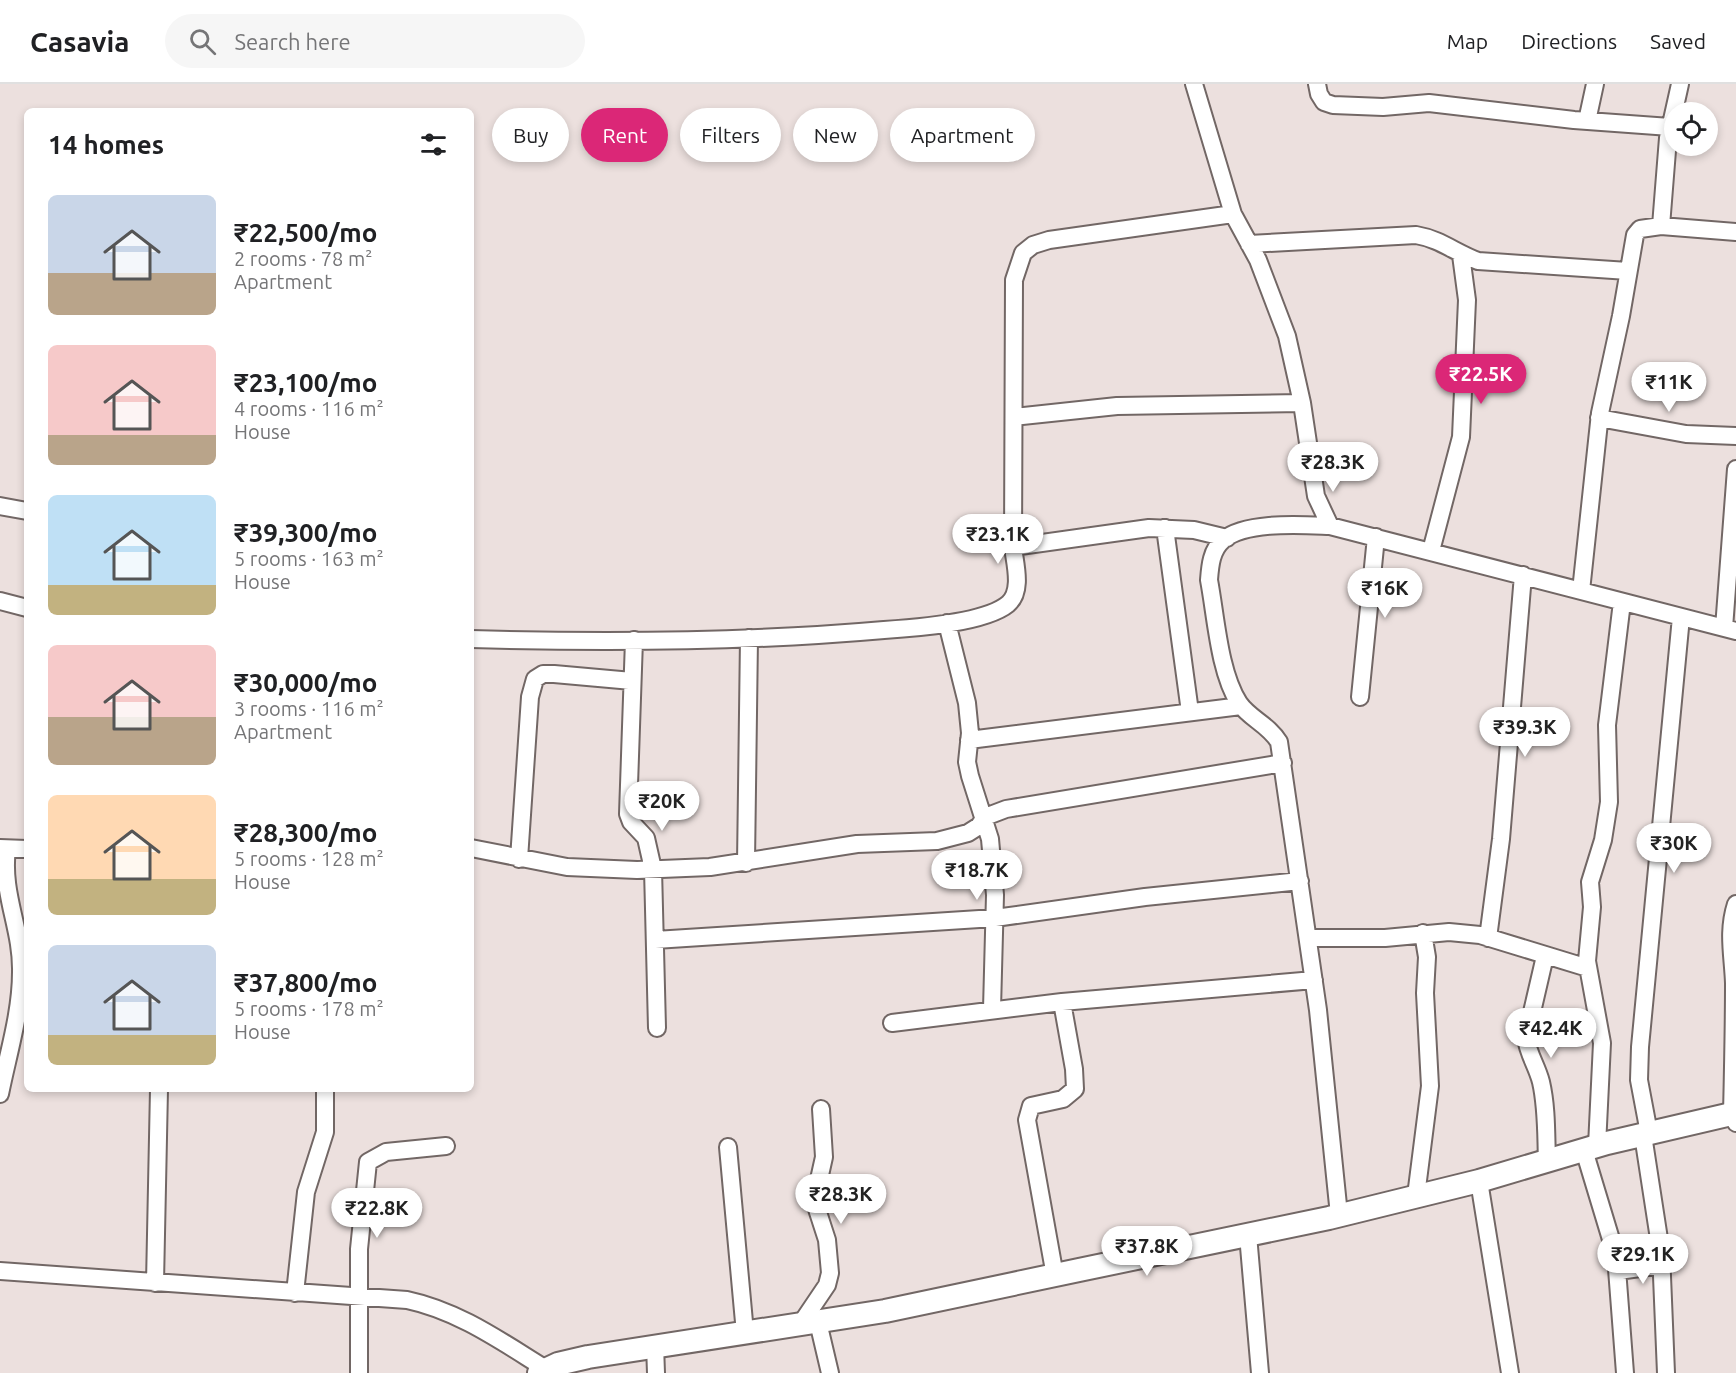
<!DOCTYPE html>
<html lang="en">
<head>
<meta charset="utf-8">
<style>
  body { margin:0; font-family:Ubuntu,sans-serif; background:#f6f6f6; color:#202124; height:100vh; display:flex; flex-direction:column; font-size:22px; white-space:nowrap }
  * { box-sizing:border-box; margin:0 }
  p { font-size:20px; color:#757577 }
  .icon { flex:none; width:33px; height:33px; fill:none; stroke:currentColor; stroke-width:2; stroke-linecap:round; stroke-linejoin:round }
  .map { position:relative; flex:1; overflow:hidden }
  .drawer { position:absolute; left:24px; top:24px; width:450px; height:984px; display:flex; flex-direction:column; background:#fff; border-radius:9px; box-shadow:0 3px 9px #0003 }
  .drawer>* { flex:none }
  .banner { position:absolute; left:492px; top:24px; width:570px; height:54px; display:flex; gap:12px }
  .fabs { position:absolute; left:1664px; top:18px; display:grid; gap:12px }
  .fabs a { display:grid; place-items:center; width:54px; height:54px; border-radius:50%; background:#fff; box-shadow:0 3px 9px #0003; font-size:30px }
  .price { position:absolute; translate:-50% -51px; padding:0 14px; border-radius:21px; background:#fff; color:#222; font-size:20px; line-height:39px; filter:drop-shadow(0 2px 3px #0008) }
  .price::after { content:''; position:absolute; left:50%; top:36px; width:18px; height:14px; margin-left:-9px; background:inherit; clip-path:polygon(0 0,100% 0,50% 100%) }
  .price.active { background:#db2777; color:#fff }
  ul { padding:0; list-style:none }
  li { display:flex; align-items:center; gap:18px; height:150px; padding:0 24px }
  li span { display:grid; place-items:center; flex:none; width:168px; height:120px; border-radius:9px; color:#555 }
  li>.icon { margin-inline-start:auto }
  span .icon { width:72px; height:72px; fill:#fffc; stroke-width:1 }
  li b { font-size:26px }
  h2 { display:flex; justify-content:space-between; align-items:center; height:72px; padding:0 24px; font-size:26px }
  .tag { padding:0 21px; border-radius:27px; background:#fff; box-shadow:0 3px 9px #0003; font-size:21px; line-height:54px }
  .tag.active { background:#db2777; color:#fff }
  header { display:flex; align-items:center; gap:36px; box-sizing:border-box; height:84px; padding:0 30px; background:#fff; border-bottom:2px solid #e0e0e0 }
  header strong { font-size:28px }
  nav { display:flex; gap:33px; margin-inline-start:auto; font-size:21px }
  .search { width:420px; height:54px; background:#f6f6f6; display:flex; align-items:center; gap:15px; box-sizing:border-box; padding:0 21px; border-radius:33px; color:#757577; font-size:22px }
  .map>svg:first-child { display:block }
  .lines { fill:none; stroke-linecap:round; stroke-linejoin:round }
  .minor-casing { stroke:#726765; stroke-width:20 }
  .secondary-casing { stroke:#726765; stroke-width:26 }
  .minor { stroke:#fff; stroke-width:16 }
  .secondary { stroke:#fff; stroke-width:22 }
</style>
</head>
<body>
<header>
<strong>Casavia</strong>
<div class="search"><svg class="icon" aria-label="search" viewBox="0 0 24 24"><circle cx="10" cy="10" r="6"/><path d="M15 15l6 6"/></svg>Search here</div>
<nav><a>Map</a><a>Directions</a><a>Saved</a></nav>
</header>
<div class="map">
<svg width="1736" height="1289" viewBox="0 0 1736 1289">
  <rect width="100%" height="100%" fill="#ece0de"/>
  <g class="lines">
    <g class="minor-casing">
      <path id="minor" d="M 1194,0 L 1233,130 L 1258,176 L 1287,252 L 1302,319 L 1316,412 L 1330,442 L 1736,547
        M 1317,0 L 1319,10 L 1324,18 L 1333,21 L 1383,23 L 1429,19 L 1574,36 L 1670,43
        M 1587,37 L 1595,0
        M 1661,142 L 1668,54 L 1680,0
        M 1249,160 L 1416,151 C 1440,155 1456,169 1478,177 L 1628,187
        M 1014,333 L 1117,322 L 1302,319
        M 1599,334 L 1686,350 L 1736,352
        M 0,422 L 27,427
        M 1330,442 C 1301,441 1246,437 1223,456 C 1211,466 1210,483 1209,496 C 1216,533 1219,588 1239,619 C 1250,635 1268,640 1279,658 L 1318,926 L 1339,1131
        M 1165,444 L 1190,628
        M 1013,463 L 1149,444 L 1194,446 L 1227,454
        M 1431,467 L 1461,353 L 1467,216 L 1461,171
        M 1581,507 L 1600,329 L 1621,232 L 1635,151 L 1640,145 L 1661,142 L 1736,148
        M 0,517 L 27,524
        M 947,539 L 967,619 L 970,649 L 967,678 L 970,692 L 990,755 L 995,811 L 992,925
        M 1724,544 L 1736,385
        M 471,555 C 608,559 748,558 884,546 C 915,544 985,539 1008,520 C 1023,507 1015,480 1013,463 L 1014,196 L 1023,169 L 1033,161 L 1049,156 L 1233,130
        M 634,556 L 628,730 L 631,738 L 646,754 L 653,785 L 657,944
        M 1360,613 L 1376,453
        M 969,656 L 1241,622
        M 0,764 L 27,765
        M 471,764 L 567,783 L 637,786 L 710,783 L 857,760 L 937,757 L 968,749 L 979,742 L 985,733 L 1006,725 L 1283,679
        M 519,775 L 530,613 L 535,595 L 543,590 L 554,590 L 632,597
        M 746,779 L 749,554
        M 1308,854 L 1385,854 L 1449,848 L 1480,851 L 1588,884
        M 1488,854 L 1501,755 L 1523,491
        M 655,856 L 995,834 L 1145,813 L 1300,797
        M 1545,872 L 1526,954 C 1528,970 1537,982 1541,998 C 1547,1024 1546,1051 1547,1077
        M 892,939 L 1062,918 L 1314,896
        M 0,1010 C 8,970 21,929 21,888 C 22,844 1,810 7,765
        M 1736,1039 L 1732,1030 C 1733,987 1734,943 1734,899 C 1733,871 1727,848 1736,820
        M 1649,1049 L 1639,996 L 1640,963 L 1681,533
        M 1643,1051 L 1661,1168 L 1666,1289
        M 1597,1062 L 1602,959 L 1587,877 L 1592,823 L 1590,798 L 1603,756 L 1609,718 L 1607,641 L 1622,518
        M 728,1063 L 745,1249
        M 1584,1066 L 1616,1172 L 1625,1289
        M 1479,1097 L 1510,1289
        M 1416,1112 L 1430,1002 L 1425,909 L 1427,873 L 1423,849
        M 1248,1151 L 1260,1289
        M 0,1187 L 407,1216 C 459,1227 502,1258 546,1285
        M 1618,1187 L 1662,1181
        M 1055,1192 L 1027,1036 L 1031,1022 L 1063,1015 L 1075,1005 L 1074,985 L 1062,918
        M 155,1199 L 159,1005
        M 295,1209 L 306,1108 L 325,1048 L 325,1005
        M 818,1238 L 830,1289
        M 800,1241 L 827,1201 L 830,1189 L 827,1156 L 816,1122 L 816,1109 L 824,1073 L 821,1025
        M 655,1261 L 656,1289
        M 359,1289 L 359,1165 L 368,1078 L 386,1068 L 446,1062"/>
    </g>
    <g class="secondary-casing">
      <path id="secondary" d="M 539,1289 L 558,1280 L 588,1273 L 885,1227 L 1079,1186 L 1329,1134 L 1479,1097 L 1607,1059 L 1736,1029"/>
    </g>
    <use href="#minor" class="minor"/>
    <use href="#secondary" class="secondary"/>
  </g>
</svg>
<div class="fabs">
<a><svg class="icon" aria-label="locate" viewBox="0 0 24 24"><circle cx="12" cy="12" r="6"/><path d="M12 2v4M12 18v4M2 12h4M18 12h4"/></svg></a>
</div>
<b class="price active" style="left:1481px;top:321px">₹22.5K</b>
<b class="price" style="left:1669px;top:329px">₹11K</b>
<b class="price" style="left:1333px;top:409px">₹28.3K</b>
<b class="price" style="left:998px;top:481px">₹23.1K</b>
<b class="price" style="left:1385px;top:535px">₹16K</b>
<b class="price" style="left:1525px;top:674px">₹39.3K</b>
<b class="price" style="left:662px;top:748px">₹20K</b>
<b class="price" style="left:1674px;top:790px">₹30K</b>
<b class="price" style="left:977px;top:817px">₹18.7K</b>
<b class="price" style="left:1551px;top:975px">₹42.4K</b>
<b class="price" style="left:841px;top:1141px">₹28.3K</b>
<b class="price" style="left:377px;top:1155px">₹22.8K</b>
<b class="price" style="left:1147px;top:1193px">₹37.8K</b>
<b class="price" style="left:1643px;top:1201px">₹29.1K</b>
<div class="banner">
<a class="tag">Buy</a>
<a class="tag active">Rent</a>
<a class="tag">Filters</a>
<a class="tag">New</a>
<a class="tag">Apartment</a>
</div>
<section class="drawer">
<h2>14 homes<svg class="icon" aria-label="filters" viewBox="0 0 24 24"><path d="M4 7h16M4 17h16"/><circle cx="9" cy="7" r="2"/><circle cx="15" cy="17" r="2"/></svg></h2>
<ul>
<li><span style="background:linear-gradient(#c9d6e8 65%,#b9a48a 0)"><svg class="icon" aria-label="home" viewBox="0 0 24 24"><path d="M3 11l9-7 9 7M6 9v11h12V9"/></svg></span><div><b>₹22,500/mo</b><p>2 rooms · 78 m²</p><p>Apartment</p></div></li>
<li><span style="background:linear-gradient(#f6c9c9 75%,#b9a48a 0)"><svg class="icon" aria-label="home" viewBox="0 0 24 24"><path d="M3 11l9-7 9 7M6 9v11h12V9"/></svg></span><div><b>₹23,100/mo</b><p>4 rooms · 116 m²</p><p>House</p></div></li>
<li><span style="background:linear-gradient(#bfe0f5 75%,#c2b280 0)"><svg class="icon" aria-label="home" viewBox="0 0 24 24"><path d="M3 11l9-7 9 7M6 9v11h12V9"/></svg></span><div><b>₹39,300/mo</b><p>5 rooms · 163 m²</p><p>House</p></div></li>
<li><span style="background:linear-gradient(#f6c9c9 60%,#b9a48a 0)"><svg class="icon" aria-label="home" viewBox="0 0 24 24"><path d="M3 11l9-7 9 7M6 9v11h12V9"/></svg></span><div><b>₹30,000/mo</b><p>3 rooms · 116 m²</p><p>Apartment</p></div></li>
<li><span style="background:linear-gradient(#ffd9b3 70%,#c2b280 0)"><svg class="icon" aria-label="home" viewBox="0 0 24 24"><path d="M3 11l9-7 9 7M6 9v11h12V9"/></svg></span><div><b>₹28,300/mo</b><p>5 rooms · 128 m²</p><p>House</p></div></li>
<li><span style="background:linear-gradient(#c9d6e8 75%,#c2b280 0)"><svg class="icon" aria-label="home" viewBox="0 0 24 24"><path d="M3 11l9-7 9 7M6 9v11h12V9"/></svg></span><div><b>₹37,800/mo</b><p>5 rooms · 178 m²</p><p>House</p></div></li>
</ul>
</section>
</div>
</body>
</html>
